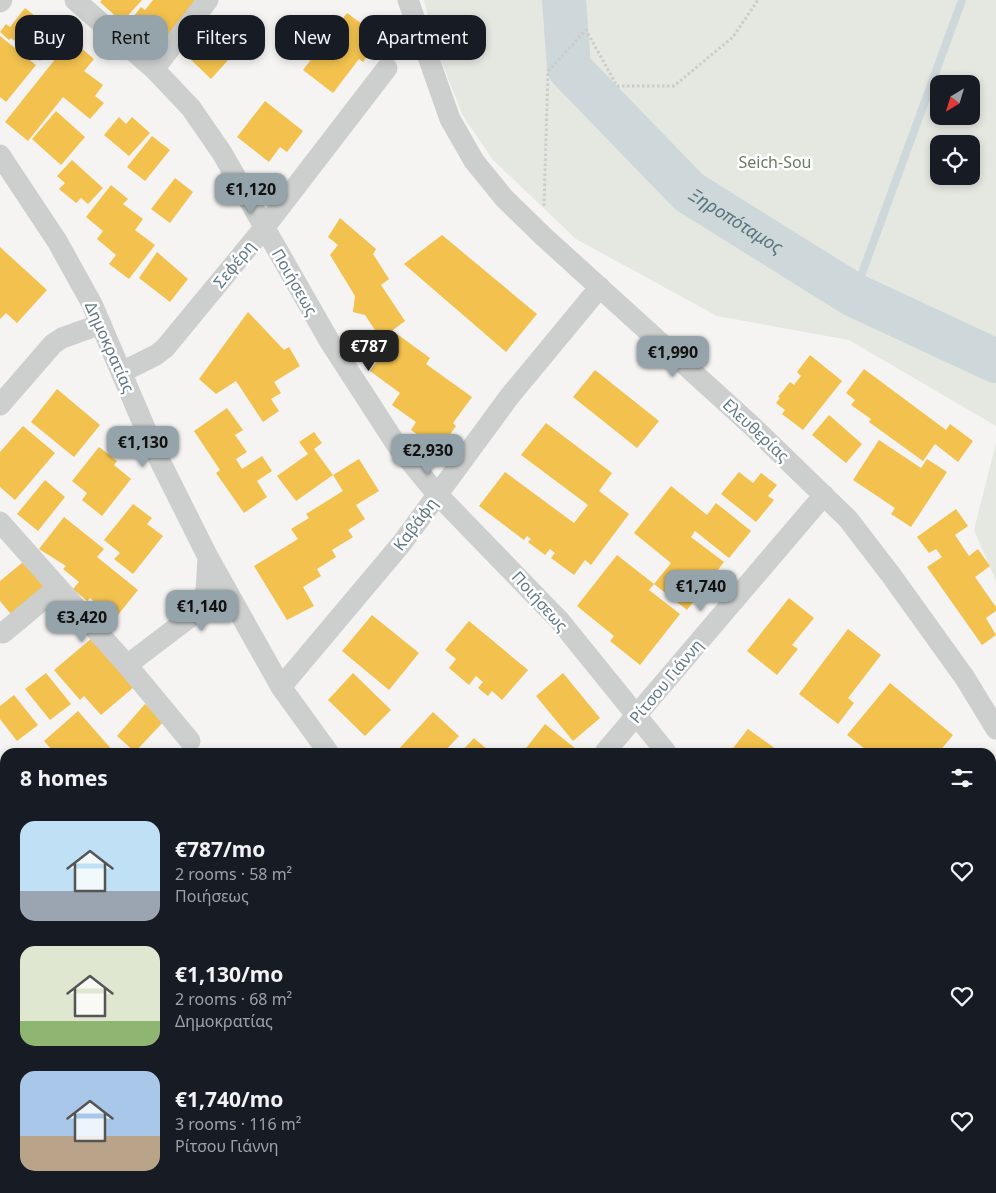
<!DOCTYPE html>
<html lang="en">
<head>
<meta charset="utf-8">
<style>
  body { margin:0; font-family:"Noto Sans",sans-serif; background:#20242c; color:#f1f3f6; height:100vh; display:flex; flex-direction:column; font-size:19px; white-space:nowrap }
  * { box-sizing:border-box; margin:0 }
  p { font-size:16px; color:#9ea1a6 }
  .icon { flex:none; width:28px; height:28px; fill:none; stroke:currentColor; stroke-width:2; stroke-linecap:round; stroke-linejoin:round }
  .map { position:relative; flex:1; overflow:hidden }
  .sheet { position:absolute; left:0px; top:748px; width:996px; height:446px; display:flex; flex-direction:column; background:#171b24; border-radius:15px 15px 0 0; box-shadow:0 2px 8px #0003 }
  .sheet>* { flex:none }
  .top-card { position:absolute; left:15px; top:15px; width:500px; height:45px; display:flex; gap:10px }
  .needle { width:32px; rotate:218deg }
  .buttons { position:absolute; left:930px; top:75px; display:grid; gap:10px }
  .buttons a { display:grid; place-items:center; width:50px; height:50px; border-radius:10px; background:#171b24; box-shadow:0 2px 8px #0003; font-size:25px }
  .price { position:absolute; translate:-50% -42px; padding:0 11px; border-radius:10px; background:#95a4ab; color:#111; font-size:16px; line-height:32px; filter:drop-shadow(0 1px 2px #0008) }
  .price::after { content:''; position:absolute; left:50%; top:30px; width:15px; height:11px; margin-left:-8px; background:inherit; clip-path:polygon(0 0,100% 0,50% 100%) }
  .price.active { background:#222; color:#fff }
  ul { padding:0; list-style:none }
  li { display:flex; align-items:center; gap:15px; height:125px; padding:0 20px }
  li span { display:grid; place-items:center; flex:none; width:140px; height:100px; border-radius:15px; color:#555 }
  li>.icon { margin-inline-start:auto }
  span .icon { width:60px; height:60px; fill:#fffc; stroke-width:1 }
  li b { font-size:21px }
  h2 { display:flex; justify-content:space-between; align-items:center; height:60px; padding:0 20px; font-size:21px }
  .tag { padding:0 18px; border-radius:15px; background:#171b24; box-shadow:0 2px 8px #0003; font-size:18px; line-height:45px }
  .tag.active { background:#95a4ab; color:#111 }
  .map>svg:first-child { display:block }
  .green { fill:#e4e8e0; fill-rule:evenodd }
  .homes { fill:#f2c14e }
  .shops { fill:#e4572e }
  .lines { fill:none; stroke-linecap:round; stroke-linejoin:round }
  .stream { stroke:#ced7da; stroke-width:8 }
  .river { stroke:#ced7da; stroke-width:44 }
  .secondary-casing { stroke:#d1d2d2; stroke-width:29 }
  .path { stroke:#cbcccc; stroke-width:3; stroke-dasharray:2.5 2.5; stroke-linecap:butt }
  .minor { stroke:#cdcfcf; stroke-width:21 }
  .secondary { stroke:#e1e1e2; stroke-width:28 }
  .labels { text-anchor:middle; stroke-width:5; stroke-linejoin:round; paint-order:stroke }
  .park-label { font-size:16px; fill:#697c61; stroke:#fff }
  .street-label { font-size:16px; fill:#627985; stroke:#fff }
  .water-label { font-size:18px; font-style:italic; fill:#58767c; stroke:#fff }
</style>
</head>
<body>
<div class="map">
<svg width="996" height="1193" viewBox="0 0 996 1193">
  <rect width="100%" height="100%" fill="#f5f4f2"/>
  <path class="green" d="M 424,0 L 996,0 L 996,426 L 849,340 L 717,316 L 576,239 L 493,160 L 463,116 L 436,48 ZM 939,84 L 971,84 L 971,116 L 939,116 ZM 939,144 L 971,144 L 971,176 L 939,176 Z
    M 996,443 L 996,581 L 974,530 Z
    M 0,1144 L 5,1148 L 5,1189 L 50,1189 L 55,1193 L 0,1193 Z
    M 71,1189 L 145,1189 L 148,1193 L 64,1193 Z"/>
  <path class="homes" d="M 102,0 L 142,0 L 122,22 L 100,2 Z
    M 153,0 L 198,0 L 166,41 L 134,16 L 141,7 L 145,10 Z
    M 25,8 L 60,36 L 40,61 L 11,38 L 9,40 L 0,32 L 6,24 L 10,27 Z
    M 347,13 L 381,38 L 363,62 L 359,59 L 333,93 L 303,70 Z
    M 205,34 L 230,58 L 211,79 L 186,55 Z
    M 0,36 L 36,65 L 6,102 L 0,97 Z
    M 75,43 L 94,59 L 84,71 L 103,85 L 95,96 L 104,103 L 90,119 L 63,97 L 28,141 L 5,122 L 64,48 L 68,51 Z
    M 265,101 L 303,131 L 287,152 L 280,147 L 269,162 L 237,137 Z
    M 56,111 L 85,137 L 61,165 L 32,139 Z
    M 119,117 L 126,124 L 132,117 L 150,133 L 129,156 L 104,135 Z
    M 152,136 L 170,150 L 145,181 L 127,167 Z
    M 72,160 L 103,188 L 88,204 L 81,198 L 76,203 L 59,189 L 65,183 L 57,176 Z
    M 175,178 L 193,192 L 170,223 L 151,209 Z
    M 111,185 L 128,199 L 123,204 L 143,219 L 135,230 L 155,245 L 129,279 L 109,264 L 116,255 L 97,239 L 103,231 L 86,217 Z
    M 340,218 L 376,249 L 373,254 L 389,279 L 381,285 L 405,321 L 381,339 L 365,315 L 353,312 L 355,296 L 330,255 L 338,245 L 328,237 Z
    M 442,235 L 537,314 L 506,352 L 404,264 Z
    M 0,247 L 47,290 L 17,323 L 6,313 L 0,319 Z
    M 157,252 L 188,279 L 170,302 L 139,278 Z
    M 248,312 L 284,350 L 289,347 L 300,366 L 274,382 L 281,393 L 271,399 L 279,411 L 263,422 L 236,381 L 216,394 L 199,379 Z
    M 397,334 L 430,358 L 426,364 L 472,397 L 453,423 L 456,426 L 446,440 L 440,435 L 428,451 L 418,442 L 421,437 L 411,430 L 416,422 L 392,405 L 400,393 L 370,371 Z
    M 810,355 L 842,381 L 803,430 L 782,414 L 785,410 L 776,403 L 780,398 L 778,397 L 790,382 L 794,385 L 801,376 L 797,372 Z
    M 864,369 L 946,430 L 950,424 L 973,441 L 958,462 L 935,444 L 923,461 L 869,422 L 871,419 L 851,405 L 855,400 L 846,393 Z
    M 595,370 L 659,421 L 637,448 L 573,397 Z
    M 57,389 L 100,425 L 74,457 L 31,422 Z
    M 227,408 L 243,430 L 235,435 L 247,452 L 236,459 L 242,469 L 262,456 L 272,471 L 257,481 L 267,497 L 244,513 L 216,473 L 220,470 L 194,431 Z
    M 829,415 L 862,444 L 846,463 L 812,435 Z
    M 546,423 L 612,473 L 599,491 L 629,514 L 591,565 L 585,560 L 574,575 L 551,558 L 555,553 L 550,549 L 545,555 L 528,542 L 531,539 L 527,536 L 524,540 L 479,506 L 505,472 L 574,523 L 588,505 L 521,455 Z
    M 23,426 L 55,453 L 15,500 L 0,487 L 0,452 Z
    M 314,432 L 322,443 L 314,449 L 333,475 L 296,501 L 277,476 L 308,454 L 299,442 Z
    M 879,440 L 921,468 L 927,459 L 947,472 L 911,527 L 891,514 L 895,508 L 853,480 Z
    M 99,447 L 117,461 L 114,465 L 131,479 L 102,516 L 82,500 L 87,493 L 72,481 Z
    M 359,459 L 379,491 L 356,505 L 365,519 L 348,530 L 353,537 L 332,550 L 336,557 L 317,569 L 321,576 L 303,587 L 314,606 L 287,620 L 254,566 L 298,539 L 291,529 L 309,518 L 306,514 L 343,491 L 333,475 Z
    M 739,472 L 753,483 L 761,473 L 777,485 L 768,496 L 774,500 L 756,522 L 721,494 Z
    M 45,480 L 65,497 L 38,531 L 17,514 Z
    M 671,486 L 707,515 L 716,503 L 751,531 L 729,558 L 695,531 L 691,537 L 724,562 L 687,610 L 654,584 L 671,563 L 634,533 Z
    M 133,504 L 152,518 L 147,524 L 163,536 L 133,574 L 114,559 L 120,553 L 104,540 Z
    M 956,509 L 968,526 L 955,535 L 969,556 L 978,549 L 990,566 L 975,577 L 996,607 L 996,611 L 986,618 L 996,635 L 982,645 L 927,567 L 942,557 L 936,549 L 929,553 L 917,537 Z
    M 64,517 L 104,549 L 97,557 L 138,590 L 113,621 L 96,608 L 98,605 L 90,598 L 87,601 L 73,589 L 79,582 L 63,569 L 66,566 L 39,549 Z
    M 617,555 L 654,584 L 649,590 L 680,614 L 640,665 L 610,641 L 614,636 L 577,606 Z
    M 28,558 L 52,587 L 15,619 L 0,601 L 0,581 Z
    M 789,598 L 814,618 L 792,645 L 798,649 L 777,675 L 747,651 Z
    M 372,615 L 419,653 L 389,690 L 342,651 Z
    M 469,621 L 528,670 L 502,700 L 492,691 L 488,696 L 478,688 L 483,682 L 476,676 L 469,685 L 449,668 L 456,659 L 445,650 Z
    M 848,629 L 881,655 L 848,698 L 854,703 L 838,724 L 799,694 Z
    M 92,638 L 134,687 L 101,715 L 84,696 L 80,700 L 54,670 Z
    M 46,673 L 71,704 L 50,720 L 25,689 Z
    M 353,673 L 391,710 L 365,736 L 328,700 Z
    M 563,673 L 600,718 L 573,741 L 536,696 Z
    M 890,683 L 953,735 L 939,752 L 869,752 L 847,735 Z
    M 14,695 L 38,725 L 17,741 L 0,719 L 0,706 Z
    M 145,704 L 164,721 L 135,752 L 117,736 Z
    M 78,711 L 113,751 L 112,752 L 54,752 L 44,741 Z
    M 433,712 L 459,736 L 444,752 L 396,752 Z
    M 545,724 L 576,749 L 573,752 L 523,752 Z
    M 748,729 L 780,752 L 730,752 Z
    M 474,738 L 490,752 L 461,752 Z
    M 996,837 L 996,896 L 991,893 L 991,844 Z
    M 991,979 L 996,982 L 996,1025 L 991,1031 Z
    M 996,1044 L 996,1118 L 991,1124 L 991,1050 Z
    M 532,1189 L 567,1189 L 569,1193 L 525,1193 Z
    M 795,1189 L 855,1189 L 852,1193 L 796,1193 L 793,1191 Z
    M 889,1189 L 924,1189 L 929,1193 L 885,1193 Z"/>
  <path class="shops" d="M 5,1089 L 5,1121 L 0,1115 L 0,1094 Z"/>
  <g class="lines">
    <path class="stream" d="M 854,295 L 962,0"/>
    <path class="river" id="s1" d="M 564,0 L 569,68 L 689,192 L 854,295 L 996,361"/>
    <g class="secondary-casing">
      <path id="secondary" d="M 0,976 L 5,982
        M 179,1189 L 182,1193"/>
    </g>
    <path class="path" d="M 544,206 L 548,71 L 586,30 L 617,86 L 674,86 L 733,37 L 758,0"/>
    <path class="minor" d="M 75,0 L 154,69 L 191,108 L 222,153 L 330,342 L 398,447 L 437,494 L 560,621 L 666,752
      M 408,0 L 450,119 L 474,161 L 504,198 L 543,236 L 751,425 L 848,519 L 891,575 L 965,678 L 996,729
      M 0,2 L 2,0
      M 154,69 L 208,0
      M 0,155 L 57,241 L 92,304 L 154,449 L 208,557 L 281,687 L 328,752
      M 122,372 L 156,355 L 165,348 L 264,228 L 387,68
      M 0,405 L 53,344 L 62,338 L 101,324
      M 0,522 L 127,665 L 190,741
      M 3,633 L 57,588
      M 127,665 L 193,615 L 206,591 L 208,557
      M 281,687 L 402,543 L 509,397 L 600,287
      M 605,752 L 824,495
      M 991,814 L 996,808
      M 991,1166 L 996,1160
      M 617,1189 L 620,1193
      M 714,1193 L 718,1189
      M 971,1193 L 974,1189"/>
    <use href="#secondary" class="secondary"/>
  </g>
  <g class="labels">
    <g class="park-label">
      <text x="775" y="168">Seich-Sou</text>
    </g>
    <g class="street-label">
      <text transform="translate(234 264) rotate(-51)" y="6">Σεφέρη</text>
      <text transform="translate(295 282) rotate(60)" y="6">Ποιήσεως</text>
      <text transform="translate(110 347) rotate(66)" y="6">Δημοκρατίας</text>
      <text transform="translate(756 430) rotate(43)" y="6">Ελευθερίας</text>
      <text transform="translate(415 524) rotate(-53)" y="6">Καβάφη</text>
      <text transform="translate(540 601) rotate(48)" y="6">Ποιήσεως</text>
      <text transform="translate(666 681) rotate(-50)" y="6">Ρίτσου Γιάννη</text>
    </g>
    <g class="water-label">
      <text dy="6" stroke="none"><textPath href="#s1" startOffset="296">Ξηροπόταμος</textPath></text>
    </g>
  </g>
</svg>
<div class="buttons">
<a><svg class="needle" viewBox="-14 -14 28 28"><path d="M0-13l5 13h-10z" fill="#e53935"/><path d="M0 13l5-13h-10z" fill="#9ea1a6"/></svg></a>
<a><svg class="icon" aria-label="locate" viewBox="0 0 24 24"><circle cx="12" cy="12" r="6"/><path d="M12 2v4M12 18v4M2 12h4M18 12h4"/></svg></a>
</div>
<b class="price" style="left:251px;top:215px">€1,120</b>
<b class="price active" style="left:369px;top:372px">€787</b>
<b class="price" style="left:673px;top:378px">€1,990</b>
<b class="price" style="left:143px;top:468px">€1,130</b>
<b class="price" style="left:428px;top:476px">€2,930</b>
<b class="price" style="left:701px;top:612px">€1,740</b>
<b class="price" style="left:202px;top:632px">€1,140</b>
<b class="price" style="left:82px;top:643px">€3,420</b>
<div class="top-card">
<a class="tag">Buy</a>
<a class="tag active">Rent</a>
<a class="tag">Filters</a>
<a class="tag">New</a>
<a class="tag">Apartment</a>
</div>
<section class="sheet">
<h2>8 homes<svg class="icon" aria-label="filters" viewBox="0 0 24 24"><path d="M4 7h16M4 17h16"/><circle cx="9" cy="7" r="2"/><circle cx="15" cy="17" r="2"/></svg></h2>
<ul>
<li><span style="background:linear-gradient(#bfe0f5 70%,#9aa5b1 0)"><svg class="icon" aria-label="home" viewBox="0 0 24 24"><path d="M3 11l9-7 9 7M6 9v11h12V9"/></svg></span><div><b>€787/mo</b><p>2 rooms · 58 m²</p><p>Ποιήσεως</p></div><svg class="icon" aria-label="heart" viewBox="0 0 24 24"><path d="M12 20l-8-8c-3-5 5-10 8-4 3-6 11-1 8 4z"/></svg></li>
<li><span style="background:linear-gradient(#dfe7d0 75%,#8fb573 0)"><svg class="icon" aria-label="home" viewBox="0 0 24 24"><path d="M3 11l9-7 9 7M6 9v11h12V9"/></svg></span><div><b>€1,130/mo</b><p>2 rooms · 68 m²</p><p>Δημοκρατίας</p></div><svg class="icon" aria-label="heart" viewBox="0 0 24 24"><path d="M12 20l-8-8c-3-5 5-10 8-4 3-6 11-1 8 4z"/></svg></li>
<li><span style="background:linear-gradient(#a9c7e8 65%,#b9a48a 0)"><svg class="icon" aria-label="home" viewBox="0 0 24 24"><path d="M3 11l9-7 9 7M6 9v11h12V9"/></svg></span><div><b>€1,740/mo</b><p>3 rooms · 116 m²</p><p>Ρίτσου Γιάννη</p></div><svg class="icon" aria-label="heart" viewBox="0 0 24 24"><path d="M12 20l-8-8c-3-5 5-10 8-4 3-6 11-1 8 4z"/></svg></li>
</ul>
</section>
</div>
</body>
</html>
